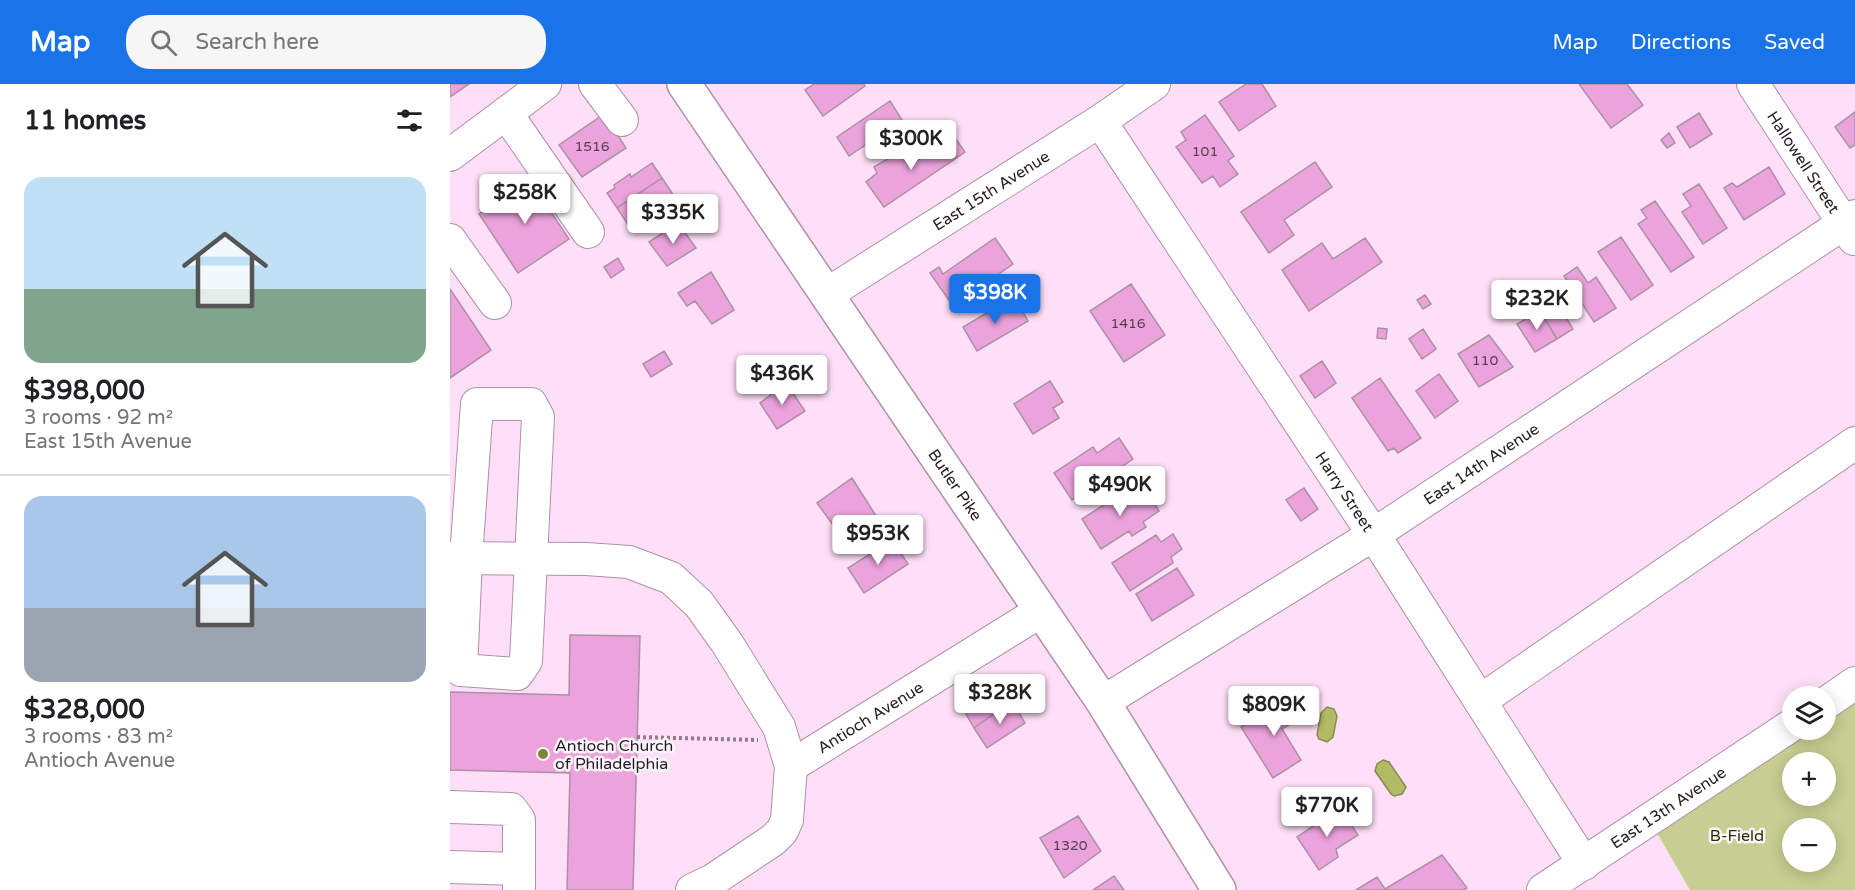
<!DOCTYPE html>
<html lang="en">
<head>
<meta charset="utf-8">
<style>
  body { margin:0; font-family:"Varela Round",sans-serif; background:#f6f6f6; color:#202124; height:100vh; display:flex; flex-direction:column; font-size:22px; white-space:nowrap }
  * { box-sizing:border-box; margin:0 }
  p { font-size:20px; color:#757577 }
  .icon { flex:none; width:33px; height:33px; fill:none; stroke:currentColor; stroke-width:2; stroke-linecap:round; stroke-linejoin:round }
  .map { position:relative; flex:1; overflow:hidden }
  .side { display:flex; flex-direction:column; background:#fff; width:450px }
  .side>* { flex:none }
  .fabs { position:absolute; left:1332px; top:602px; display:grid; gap:12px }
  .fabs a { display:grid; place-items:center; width:54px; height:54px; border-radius:50%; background:#fff; box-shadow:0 3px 15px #0003; font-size:30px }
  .price { position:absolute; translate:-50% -51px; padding:0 14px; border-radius:6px; background:#fff; color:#222; font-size:20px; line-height:39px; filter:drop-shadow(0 2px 3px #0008) }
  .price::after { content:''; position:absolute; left:50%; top:36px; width:18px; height:14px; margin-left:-9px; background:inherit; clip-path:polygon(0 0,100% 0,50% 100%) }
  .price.active { background:#1a73e8; color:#fff }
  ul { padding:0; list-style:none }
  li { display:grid; align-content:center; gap:12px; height:318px; padding:0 24px }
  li+li { border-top:2px solid #e0e0e0 }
  li span { display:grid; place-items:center; height:186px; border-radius:18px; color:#555 }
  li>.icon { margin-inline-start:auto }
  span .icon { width:108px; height:108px; fill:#fffc; stroke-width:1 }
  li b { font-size:26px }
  h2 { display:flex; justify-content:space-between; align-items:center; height:72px; padding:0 24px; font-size:26px }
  header { display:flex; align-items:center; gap:36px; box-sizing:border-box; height:84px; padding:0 30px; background:#1a73e8; color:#fff }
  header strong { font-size:28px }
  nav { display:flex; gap:33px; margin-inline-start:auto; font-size:21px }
  .search { width:420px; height:54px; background:#f6f6f6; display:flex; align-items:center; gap:15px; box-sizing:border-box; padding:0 21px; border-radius:24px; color:#757577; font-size:22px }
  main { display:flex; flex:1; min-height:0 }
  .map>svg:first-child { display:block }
  .green { fill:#c7ce92; fill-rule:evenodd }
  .water { fill:#b2ba63; stroke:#888b50; stroke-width:1.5 }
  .building { fill:#eba3dc; stroke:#ad90a6; stroke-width:1.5 }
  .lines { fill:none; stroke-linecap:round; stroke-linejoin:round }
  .minor-casing { stroke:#ae91a7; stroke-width:34 }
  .major-casing { stroke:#ae91a7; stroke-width:36 }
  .path { stroke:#917c8c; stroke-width:4; stroke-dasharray:3 3; stroke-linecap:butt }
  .minor { stroke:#fff; stroke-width:32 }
  .major { stroke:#fff; stroke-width:33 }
  .poi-dot { fill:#7f8531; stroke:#fbf5fa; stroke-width:2 }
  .labels { text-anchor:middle; stroke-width:5; stroke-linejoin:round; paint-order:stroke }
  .number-label { font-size:14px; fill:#583e53 }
  .street-label { font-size:16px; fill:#271c25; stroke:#fbf5fa }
  .poi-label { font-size:16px; fill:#271c25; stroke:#fbf5fa; text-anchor:start }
  .park-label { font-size:16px; fill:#2b2e07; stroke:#fbf5fa }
</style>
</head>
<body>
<header>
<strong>Map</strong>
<div class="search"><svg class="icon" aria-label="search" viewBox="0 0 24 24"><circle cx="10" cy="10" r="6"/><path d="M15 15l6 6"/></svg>Search here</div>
<nav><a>Map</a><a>Directions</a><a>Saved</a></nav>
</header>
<main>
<section class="side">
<h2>11 homes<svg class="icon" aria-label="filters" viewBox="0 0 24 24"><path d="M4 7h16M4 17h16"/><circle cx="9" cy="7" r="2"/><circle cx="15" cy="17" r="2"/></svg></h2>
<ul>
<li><span style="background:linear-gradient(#bfe0f5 60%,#7fa58c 0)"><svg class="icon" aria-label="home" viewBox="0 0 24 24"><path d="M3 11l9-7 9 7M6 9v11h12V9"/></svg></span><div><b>$398,000</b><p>3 rooms · 92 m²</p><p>East 15th Avenue</p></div></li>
<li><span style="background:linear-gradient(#a9c7e8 60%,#9aa5b1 0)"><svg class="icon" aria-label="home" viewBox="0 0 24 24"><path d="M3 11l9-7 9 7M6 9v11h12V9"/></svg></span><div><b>$328,000</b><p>3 rooms · 83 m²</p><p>Antioch Avenue</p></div></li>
</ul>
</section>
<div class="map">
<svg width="1405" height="806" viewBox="0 0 1405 806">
  <rect width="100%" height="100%" fill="#fedff7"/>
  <path class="green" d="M 1405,610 L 1405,806 L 1240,806 L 1203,742 L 1352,645 L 1376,645 L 1376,629 ZM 1342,678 L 1376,678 L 1376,711 L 1342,711 ZM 1342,744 L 1376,744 L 1376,777 L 1342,777 Z"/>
  <path class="water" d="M 877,623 L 884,625 L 887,632 L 883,653 L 877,658 L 869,655 L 867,651 L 871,629 Z
    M 933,676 L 939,678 L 956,703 L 952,710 L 944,712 L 941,710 L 925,687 L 927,680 Z"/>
  <path class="building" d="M 0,0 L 19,0 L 0,13 Z
    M 364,0 L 414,0 L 415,2 L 373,32 L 355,6 Z
    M 796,0 L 812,0 L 826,22 L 789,47 L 769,18 Z
    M 1129,0 L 1177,0 L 1193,21 L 1161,44 Z
    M 440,17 L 452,36 L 399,72 L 387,53 Z
    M 1405,28 L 1405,61 L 1400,64 L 1385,43 Z
    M 1249,29 L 1262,50 L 1240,64 L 1227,43 Z
    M 154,30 L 176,64 L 132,93 L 109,61 Z
    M 755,31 L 784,72 L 778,77 L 788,90 L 770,103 L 763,92 L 752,99 L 726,63 L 736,56 L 731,48 Z
    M 1219,49 L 1225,59 L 1217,64 L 1211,56 Z
    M 503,51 L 515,68 L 434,123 L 416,98 L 427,89 L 424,83 L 449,68 L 459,82 Z
    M 865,78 L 882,103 L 834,136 L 844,151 L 819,169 L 791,128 Z
    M 202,79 L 212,94 L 167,124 L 157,109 L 165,104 L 164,101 L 180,90 L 181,93 Z
    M 1319,83 L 1335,110 L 1294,136 L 1274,104 L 1282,99 L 1287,103 Z
    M 84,93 L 105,126 L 101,128 L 119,155 L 68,189 L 29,130 Z
    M 212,94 L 224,112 L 179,142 L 167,124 Z
    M 1249,100 L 1277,144 L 1253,160 L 1232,128 L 1241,122 L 1233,110 Z
    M 1205,117 L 1244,173 L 1221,188 L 1188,140 L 1197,134 L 1191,126 Z
    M 228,139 L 246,164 L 217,182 L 199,158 Z
    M 1171,153 L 1203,201 L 1181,216 L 1148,168 Z
    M 545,154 L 563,180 L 503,222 L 480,189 L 489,183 L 493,190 Z
    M 915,154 L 932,178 L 859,227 L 832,186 L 872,159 L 883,175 Z
    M 168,174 L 174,185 L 161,194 L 154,183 Z
    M 1127,183 L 1138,199 L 1146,193 L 1166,224 L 1144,238 L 1114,192 Z
    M 261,188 L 284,226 L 262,240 L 245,217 L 237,222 L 228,209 Z
    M 681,200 L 715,251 L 674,278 L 640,227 Z
    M 0,205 L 41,266 L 0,294 Z
    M 975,211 L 981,220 L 973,225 L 967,216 Z
    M 1106,217 L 1123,245 L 1107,255 L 1090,227 Z
    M 568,219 L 578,237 L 527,267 L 513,243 L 552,220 L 557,225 Z
    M 1090,227 L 1107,255 L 1085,268 L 1067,240 Z
    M 928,244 L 937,245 L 936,255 L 927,254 Z
    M 973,245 L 986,265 L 972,275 L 959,255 Z
    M 1039,251 L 1063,283 L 1029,303 L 1008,270 Z
    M 214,267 L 222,280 L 201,293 L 193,280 Z
    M 872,277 L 886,299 L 865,314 L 850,292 Z
    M 989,290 L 1008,317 L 985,334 L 966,307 Z
    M 930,294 L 971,354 L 948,369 L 944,364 L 938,367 L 902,314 Z
    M 600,297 L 613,318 L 603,324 L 609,334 L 583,350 L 564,320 Z
    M 336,299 L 355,327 L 327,345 L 310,319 Z
    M 669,354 L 683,375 L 622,416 L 604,389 L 643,363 L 647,369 Z
    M 402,394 L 428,435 L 409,446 L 404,439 L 389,449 L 367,419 Z
    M 683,402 L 692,416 L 699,412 L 709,427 L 693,438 L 696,443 L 682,452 L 679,447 L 651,465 L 632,435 Z
    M 854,404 L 868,425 L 851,437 L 836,416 Z
    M 723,450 L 732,465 L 721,473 L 723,479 L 680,507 L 662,479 L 706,451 L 711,458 Z
    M 442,456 L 458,480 L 414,509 L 398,484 Z
    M 727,484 L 744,511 L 702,537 L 686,510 Z
    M 120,551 L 190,552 L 183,806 L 117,806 L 120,689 L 0,686 L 0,608 L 119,611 Z
    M 549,599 L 562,617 L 524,644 L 512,623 Z
    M 837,613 L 850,634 L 832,645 L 851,676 L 823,694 L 791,643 Z
    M 562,617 L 575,639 L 537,664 L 524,644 Z
    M 890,724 L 908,751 L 886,765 L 888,773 L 869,786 L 847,753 Z
    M 628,732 L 651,767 L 614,794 L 590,754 Z
    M 992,771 L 1017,804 L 1013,806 L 906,806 L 927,793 L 935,805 Z
    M 664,792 L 674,806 L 643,806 Z"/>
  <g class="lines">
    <g class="minor-casing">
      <g id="minor">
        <path d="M 145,0 L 172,36"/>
        <path id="s1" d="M 1303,0 L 1404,155"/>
        <path d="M 56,29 L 138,148"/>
        <path id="s2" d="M 650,37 L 933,465 L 1134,780"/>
        <path d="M 0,71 L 95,0"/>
        <path d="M 0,156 L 45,219"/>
        <path id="s3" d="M 377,210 L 650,37 L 704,0"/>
        <path d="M 27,320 L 81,320 L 88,333 L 76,577 L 67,590 L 11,586 L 16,474 Z"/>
        <path d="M 0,474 L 136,475 L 179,478 L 221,494 L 249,520 L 277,559 L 329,643 L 341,682 L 337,736 L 332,747 L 323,756 L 263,796 L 242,806"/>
        <path d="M 1030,617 L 1405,359"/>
        <path id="s4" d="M 653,618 L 923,451 L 1405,132"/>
        <path d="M 1376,619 L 1405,599"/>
        <path id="s5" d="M 341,682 L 591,527"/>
        <path d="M 0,723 L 61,725 L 69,736 L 69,806"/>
        <path d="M 0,783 L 69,785"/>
        <path id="s6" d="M 1093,806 L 1342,641"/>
      </g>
    </g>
    <g class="major-casing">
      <g id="major">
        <path id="s7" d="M 234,0 L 653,618 L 769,806"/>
      </g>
    </g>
    <path class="path" d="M 187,653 L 308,656"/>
    <use href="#minor" class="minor"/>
    <use href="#major" class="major"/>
  </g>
  <circle class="poi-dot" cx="93" cy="670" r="6"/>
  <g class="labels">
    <g class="number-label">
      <text x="142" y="67">1516</text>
      <text x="755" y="72">101</text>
      <text x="678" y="244">1416</text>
      <text x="1035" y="281">110</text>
      <text x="620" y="766">1320</text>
    </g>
    <g class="street-label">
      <text dy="6" stroke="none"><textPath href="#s1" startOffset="93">Hallowell Street</textPath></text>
      <text dy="6" stroke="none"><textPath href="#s3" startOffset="194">East 15th Avenue</textPath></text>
      <text dy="6" stroke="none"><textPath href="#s4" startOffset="447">East 14th Avenue</textPath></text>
      <text dy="6" stroke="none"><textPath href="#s7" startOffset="484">Butler Pike</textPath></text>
      <text dy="6" stroke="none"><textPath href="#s2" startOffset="444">Harry Street</textPath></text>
      <text dy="6" stroke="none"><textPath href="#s5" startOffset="93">Antioch Avenue</textPath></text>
      <text dy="6" stroke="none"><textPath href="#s6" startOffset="150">East 13th Avenue</textPath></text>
    </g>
    <g class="poi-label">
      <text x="105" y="667">Antioch Church<tspan x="105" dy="18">of Philadelphia</tspan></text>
    </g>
    <g class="park-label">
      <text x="1287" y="757">B-Field</text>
    </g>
  </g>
</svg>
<div class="fabs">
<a><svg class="icon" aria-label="layers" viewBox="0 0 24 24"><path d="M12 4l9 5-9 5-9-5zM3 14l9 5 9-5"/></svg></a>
<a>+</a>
<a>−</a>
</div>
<b class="price" style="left:461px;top:87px">$300K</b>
<b class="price" style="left:75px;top:141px">$258K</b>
<b class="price" style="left:223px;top:161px">$335K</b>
<b class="price active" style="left:545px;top:241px">$398K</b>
<b class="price" style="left:1087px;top:247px">$232K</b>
<b class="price" style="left:332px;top:322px">$436K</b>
<b class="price" style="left:670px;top:433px">$490K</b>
<b class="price" style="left:428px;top:482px">$953K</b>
<b class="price" style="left:550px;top:641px">$328K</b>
<b class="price" style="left:824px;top:653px">$809K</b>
<b class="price" style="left:877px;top:754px">$770K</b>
</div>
</main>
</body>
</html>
